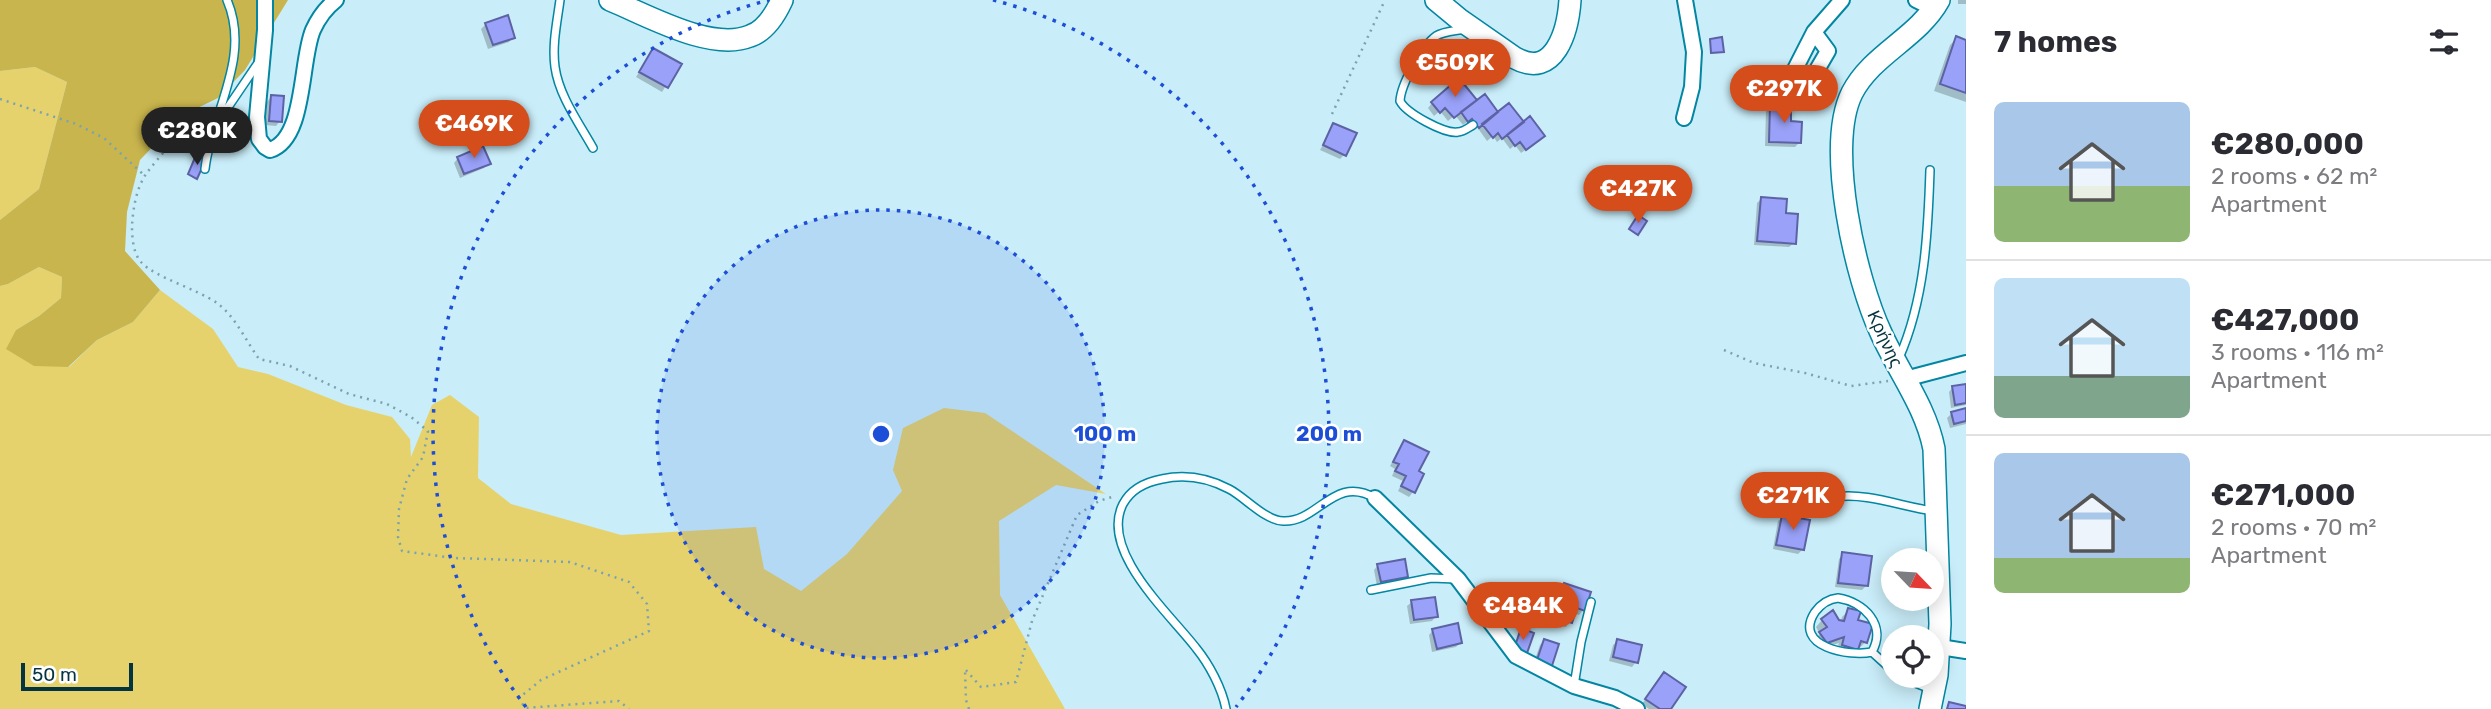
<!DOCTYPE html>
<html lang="en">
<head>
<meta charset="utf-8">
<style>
  body { margin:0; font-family:Rubik,sans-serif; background:#f2f2f3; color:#2b2b33; height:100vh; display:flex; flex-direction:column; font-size:26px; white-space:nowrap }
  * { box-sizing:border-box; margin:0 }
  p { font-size:23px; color:#7c7c81 }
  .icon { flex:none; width:38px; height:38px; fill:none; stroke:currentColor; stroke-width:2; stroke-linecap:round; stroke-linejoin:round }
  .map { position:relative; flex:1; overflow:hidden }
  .sheet { display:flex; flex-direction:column; background:#fff; width:525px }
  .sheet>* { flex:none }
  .needle { width:46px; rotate:115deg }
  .tools { position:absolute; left:1881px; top:548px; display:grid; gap:14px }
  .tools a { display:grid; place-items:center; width:63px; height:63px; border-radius:50%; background:#fff; box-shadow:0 4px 18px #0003; font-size:35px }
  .scale { position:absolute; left:21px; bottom:18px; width:112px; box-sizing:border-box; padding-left:7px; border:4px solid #04343f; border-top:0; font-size:19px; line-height:24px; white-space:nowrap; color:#04343f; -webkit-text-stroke:5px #fff; paint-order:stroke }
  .price { position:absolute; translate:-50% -60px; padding:0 16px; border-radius:24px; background:#d44d1a; color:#fff; font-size:23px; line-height:46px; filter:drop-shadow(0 2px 4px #0008) }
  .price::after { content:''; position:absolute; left:50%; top:42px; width:21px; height:16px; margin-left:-10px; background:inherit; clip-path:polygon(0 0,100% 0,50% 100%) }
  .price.current { background:#222; color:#fff }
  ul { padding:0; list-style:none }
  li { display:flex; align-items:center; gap:21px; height:175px; padding:0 28px }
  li+li { border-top:2px solid #e1e1e2 }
  li span { display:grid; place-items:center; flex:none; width:196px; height:140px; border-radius:10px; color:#555 }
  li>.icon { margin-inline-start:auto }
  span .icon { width:84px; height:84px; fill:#fffc; stroke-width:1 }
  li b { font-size:30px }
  h2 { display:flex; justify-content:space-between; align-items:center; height:84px; padding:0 28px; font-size:30px }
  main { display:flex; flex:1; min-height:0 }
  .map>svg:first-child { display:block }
  .green { fill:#e6d26c }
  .forest { fill:#c9b54d }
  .shadow { fill:#0003 }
  .building { fill:#99a1f8; stroke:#5d62a4; stroke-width:2 }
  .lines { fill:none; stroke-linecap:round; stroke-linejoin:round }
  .lane-casing { stroke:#0286a1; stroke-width:10 }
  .street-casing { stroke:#0286a1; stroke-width:18 }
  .secondary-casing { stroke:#0286a1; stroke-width:24 }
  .path { stroke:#7ba3af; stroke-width:2.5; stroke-dasharray:2 5; stroke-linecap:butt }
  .lane { stroke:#fff; stroke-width:7 }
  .street { stroke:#fff; stroke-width:14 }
  .secondary { stroke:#fff; stroke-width:21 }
  .ring { fill:none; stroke:#1d4ed8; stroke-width:3.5; stroke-dasharray:3.5 7 }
  .labels { text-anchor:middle; stroke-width:5; stroke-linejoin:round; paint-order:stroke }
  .street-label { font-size:18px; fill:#04343f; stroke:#fff }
  .centre { fill:#1d4ed8; stroke:#fff; stroke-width:3.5 }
  .ring-label { font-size:21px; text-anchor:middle; font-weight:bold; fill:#1d4ed8; stroke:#fff; stroke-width:5; stroke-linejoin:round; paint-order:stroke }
</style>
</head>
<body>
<main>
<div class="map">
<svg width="1966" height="709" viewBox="0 0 1966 709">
  <rect width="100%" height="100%" fill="#c9edf9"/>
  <path class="green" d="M 35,67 L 67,82 L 39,189 L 0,220 L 0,71 Z
    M 39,267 L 62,277 L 61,298 L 39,316 L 16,330 L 69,367 L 97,340 L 133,322 L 160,290 L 213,329 L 238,367 L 268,374 L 346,405 L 392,417 L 410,439 L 411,457 L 432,405 L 450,395 L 479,417 L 478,478 L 511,504 L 621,535 L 756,527 L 764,569 L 801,591 L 847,554 L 902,491 L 893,470 L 903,428 L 944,408 L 985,413 L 1106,494 L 1056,485 L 999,521 L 1000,595 L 1065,709 L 0,709 L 0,286 L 8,284 Z"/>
  <path class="forest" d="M 0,0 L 288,0 L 245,70 L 218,98 L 183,115 L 140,160 L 127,212 L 125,251 L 160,290 L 133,322 L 97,340 L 68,367 L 34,366 L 6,349 L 16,330 L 39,316 L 61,298 L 62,277 L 39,267 L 8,284 L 0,286 L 0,220 L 39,189 L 67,82 L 35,67 L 0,71 Z"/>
  <path class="shadow" d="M 1958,0 L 1966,0 L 1966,4 L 1958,4 Z
    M 486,24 L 513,37 L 509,42 L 488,49 L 481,29 Z
    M 1957,38 L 1966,42 L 1966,102 L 1934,91 L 1950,45 Z
    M 1710,40 L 1722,51 L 1720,53 L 1710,54 Z
    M 653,50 L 679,65 L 662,92 L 636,77 Z
    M 271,97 L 280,121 L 276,126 L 265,125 L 267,102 Z
    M 1476,102 L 1498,114 L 1539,140 L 1521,153 L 1515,145 L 1510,149 L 1502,138 L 1497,142 L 1493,136 L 1487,141 L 1477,127 L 1473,131 L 1467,122 L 1463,125 L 1455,115 L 1448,121 L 1440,111 L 1434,116 L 1428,108 L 1432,103 Z
    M 1771,106 L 1789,123 L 1799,143 L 1795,147 L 1765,146 L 1766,110 Z
    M 1334,125 L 1344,155 L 1340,159 L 1320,150 Z
    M 458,158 L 488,163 L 484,168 L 460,178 L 454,163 Z
    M 1761,199 L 1784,214 L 1794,243 L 1789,247 L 1754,245 L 1757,203 Z
    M 1966,385 L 1966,405 L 1951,408 L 1949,392 L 1953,387 Z
    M 1966,409 L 1966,424 L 1950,428 L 1947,418 L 1952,413 Z
    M 1404,442 L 1416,472 L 1413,492 L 1409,497 L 1398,491 L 1403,481 L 1392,476 L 1395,469 L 1390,466 Z
    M 1783,517 L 1803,549 L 1798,554 L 1773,549 L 1778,521 Z
    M 1843,554 L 1866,586 L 1862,590 L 1835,587 L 1839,559 Z
    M 1378,565 L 1406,577 L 1402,581 L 1377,586 L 1374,570 Z
    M 1565,585 L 1583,610 L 1579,615 L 1573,613 L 1566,627 L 1549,621 L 1560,589 Z
    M 1412,602 L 1436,616 L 1432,621 L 1410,624 L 1407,606 Z
    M 1849,610 L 1866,642 L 1850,656 L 1836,652 L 1839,643 L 1820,649 L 1814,640 L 1820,634 L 1816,627 L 1822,620 L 1840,623 L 1842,617 Z
    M 1433,630 L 1460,643 L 1456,647 L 1432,652 L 1429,635 Z
    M 1544,641 L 1545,672 L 1532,668 L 1540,645 Z
    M 1618,641 L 1636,662 L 1632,667 L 1609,661 L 1613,645 Z
    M 1660,678 L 1668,709 L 1649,709 L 1642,704 Z"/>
  <path class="building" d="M 508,15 L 515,38 L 493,45 L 485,23 Z
    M 1956,36 L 1966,40 L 1966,93 L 1940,84 Z
    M 1722,37 L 1724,52 L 1711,53 L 1710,39 Z
    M 653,48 L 682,64 L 668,88 L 639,72 Z
    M 1459,78 L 1477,100 L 1454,118 L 1445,108 L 1440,113 L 1431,102 Z
    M 1485,94 L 1498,112 L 1479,128 L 1472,119 L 1468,122 L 1461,112 Z
    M 271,95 L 284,96 L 282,122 L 269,121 Z
    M 1509,103 L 1524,122 L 1502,139 L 1498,133 L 1493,138 L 1482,124 Z
    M 1770,104 L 1791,105 L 1791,121 L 1802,122 L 1801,143 L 1769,142 Z
    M 1530,116 L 1545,136 L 1526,150 L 1520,142 L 1515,146 L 1507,135 Z
    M 1333,123 L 1357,133 L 1346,156 L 1323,145 Z
    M 483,146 L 491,164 L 464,174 L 457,157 Z
    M 196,155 L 206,159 L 197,179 L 188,174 Z
    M 1761,197 L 1787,199 L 1786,213 L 1798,214 L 1796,244 L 1757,241 Z
    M 1638,215 L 1647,221 L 1638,235 L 1629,229 Z
    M 1966,384 L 1966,403 L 1955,405 L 1952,386 Z
    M 1966,408 L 1966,421 L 1954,424 L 1951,412 Z
    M 1404,440 L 1429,452 L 1419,471 L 1424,474 L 1415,493 L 1401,486 L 1406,476 L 1395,471 L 1399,464 L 1393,462 Z
    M 1782,515 L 1810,520 L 1804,550 L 1776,545 Z
    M 1842,552 L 1872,556 L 1868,586 L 1838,583 Z
    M 1405,559 L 1408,577 L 1381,582 L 1377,564 Z
    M 1564,583 L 1591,592 L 1585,611 L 1577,608 L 1572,623 L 1552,616 Z
    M 1435,597 L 1438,617 L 1414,620 L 1411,600 Z
    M 1848,608 L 1861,611 L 1858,620 L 1873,624 L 1867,643 L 1861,641 L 1858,650 L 1842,645 L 1844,637 L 1827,643 L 1819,632 L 1827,627 L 1821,619 L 1833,610 L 1839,620 L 1844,621 Z
    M 1458,623 L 1462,643 L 1437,649 L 1432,629 Z
    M 1521,628 L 1534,633 L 1526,656 L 1513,652 Z
    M 1544,639 L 1559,644 L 1551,669 L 1536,663 Z
    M 1617,639 L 1642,645 L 1638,663 L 1613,657 Z
    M 1664,672 L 1686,687 L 1671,709 L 1660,709 L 1645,699 Z
    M 1949,702 L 1966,706 L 1966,709 L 1947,709 Z"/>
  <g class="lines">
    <g class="lane-casing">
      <path id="lane" d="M 560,0 C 557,22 552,45 555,67 C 559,96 579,123 593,148
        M 1464,29 C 1455,31 1444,31 1436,36 C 1422,46 1401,84 1400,101 C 1406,113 1444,134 1458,132 C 1463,132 1468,128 1473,125
        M 220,119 L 260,60
        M 205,169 C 211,113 252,58 227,0
        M 1899,358 C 1925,299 1928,233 1930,170
        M 1816,506 C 1822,502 1828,498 1836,497 C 1864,492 1904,507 1933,511
        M 1371,590 L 1431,578 L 1456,579
        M 1838,598 C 1864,602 1887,625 1872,652 C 1850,657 1792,647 1815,612 C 1821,604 1828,599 1838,598 Z
        M 1872,652 L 1894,672
        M 1898,676 L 1933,690
        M 1574,686 L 1581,642 L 1591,602
        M 1226,709 C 1222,688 1209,664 1196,648 C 1170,614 1099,551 1123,504 C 1131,489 1146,482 1162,479 C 1185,474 1208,478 1229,489 C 1245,497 1264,520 1283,521 C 1318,523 1334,474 1375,498"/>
    </g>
    <g class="street-casing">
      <path id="street" d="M 265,0 L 265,30 L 257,117 L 259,139 L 265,147 L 270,150 C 306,139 300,60 313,30 C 318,19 327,7 336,0
        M 1916,0 L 1934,9
        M 1790,79 L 1814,32 L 1842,0
        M 1807,87 L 1828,51 L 1814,32
        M 1684,118 L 1692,87 L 1694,52 L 1685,0
        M 1905,379 L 1966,363
        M 1375,498 L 1458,579 L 1516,656 L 1574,686 L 1615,698 L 1637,709
        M 1940,647 L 1966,651"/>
    </g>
    <g class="secondary-casing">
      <path id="secondary" d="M 610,0 C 647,15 711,52 750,36 C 765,31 776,13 782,0
        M 1436,0 L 1459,19 L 1515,58 C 1555,80 1568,30 1570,0
        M 1930,709 L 1937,675 L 1940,624 L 1934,449 C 1926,407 1898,371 1881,333 C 1856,280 1825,147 1852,93 C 1872,54 1918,38 1939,0"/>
    </g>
    <path class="path" d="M 0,99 L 76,124 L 104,138 L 145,176
      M 1332,114 L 1385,0
      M 203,125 C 193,137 178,140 167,149 C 160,156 152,166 146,174 C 136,189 133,209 132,226 C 132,237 133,253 141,262 C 154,277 197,289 217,303 C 235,316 246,341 259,359 L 290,366 L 349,394 L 387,404 L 411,417 L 428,431 L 423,457 L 407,479 L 399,509 L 398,537 L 402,551 L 454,558 L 570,562 L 629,582 L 647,604 L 649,631 L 541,680 L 519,698 L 525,708 L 619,701 L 629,709
      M 1724,350 L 1754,363 L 1805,373 L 1851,386 L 1888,381
      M 969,709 L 966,700 L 965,669 L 981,687 L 1016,682 L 1032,621 L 1077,515 L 1099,501 L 1115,496"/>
    <use href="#lane" class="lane"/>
    <use href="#street" class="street"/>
    <use href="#secondary" class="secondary"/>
  </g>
  <circle cx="881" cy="434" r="224" fill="#1d4ed8" fill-opacity=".12"/>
  <g class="ring">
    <circle cx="881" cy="434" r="224"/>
    <path d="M526 707A448 448 0 0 1 769 0M993 0A448 448 0 0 1 1236 707"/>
  </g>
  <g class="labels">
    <g class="street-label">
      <text transform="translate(1885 339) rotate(65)" y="6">Κρήνης</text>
    </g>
  </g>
  <circle cx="881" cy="434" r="10" class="centre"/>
  <g class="ring-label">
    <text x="1105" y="441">100 m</text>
    <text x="1329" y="441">200 m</text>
  </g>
</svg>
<div class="tools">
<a><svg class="needle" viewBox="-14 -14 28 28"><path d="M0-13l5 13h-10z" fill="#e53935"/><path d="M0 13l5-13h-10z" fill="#7c7c81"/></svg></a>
<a><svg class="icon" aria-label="locate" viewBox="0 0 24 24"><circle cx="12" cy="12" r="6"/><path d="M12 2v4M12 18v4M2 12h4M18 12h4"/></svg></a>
</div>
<div class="scale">50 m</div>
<b class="price" style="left:1455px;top:99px">€509K</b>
<b class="price" style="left:1784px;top:125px">€297K</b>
<b class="price" style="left:474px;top:160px">€469K</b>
<b class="price current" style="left:197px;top:167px">€280K</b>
<b class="price" style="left:1638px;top:225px">€427K</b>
<b class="price" style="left:1793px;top:532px">€271K</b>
<b class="price" style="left:1523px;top:642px">€484K</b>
</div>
<section class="sheet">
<h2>7 homes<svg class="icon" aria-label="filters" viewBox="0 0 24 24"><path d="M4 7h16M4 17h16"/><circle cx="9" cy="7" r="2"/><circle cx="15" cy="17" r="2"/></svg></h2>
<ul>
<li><span style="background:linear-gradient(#a9c7e8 60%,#8fb573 0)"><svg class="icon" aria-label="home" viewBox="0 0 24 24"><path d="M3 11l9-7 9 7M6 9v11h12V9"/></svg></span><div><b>€280,000</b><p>2 rooms · 62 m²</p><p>Apartment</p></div></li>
<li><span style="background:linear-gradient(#bfe0f5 70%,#7fa58c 0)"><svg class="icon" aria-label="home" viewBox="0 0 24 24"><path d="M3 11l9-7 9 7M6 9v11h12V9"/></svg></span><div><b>€427,000</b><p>3 rooms · 116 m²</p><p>Apartment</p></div></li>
<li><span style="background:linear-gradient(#a9c7e8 75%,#8fb573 0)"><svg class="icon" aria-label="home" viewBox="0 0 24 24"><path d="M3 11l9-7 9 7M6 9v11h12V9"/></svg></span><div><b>€271,000</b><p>2 rooms · 70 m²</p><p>Apartment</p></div></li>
</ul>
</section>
</main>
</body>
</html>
